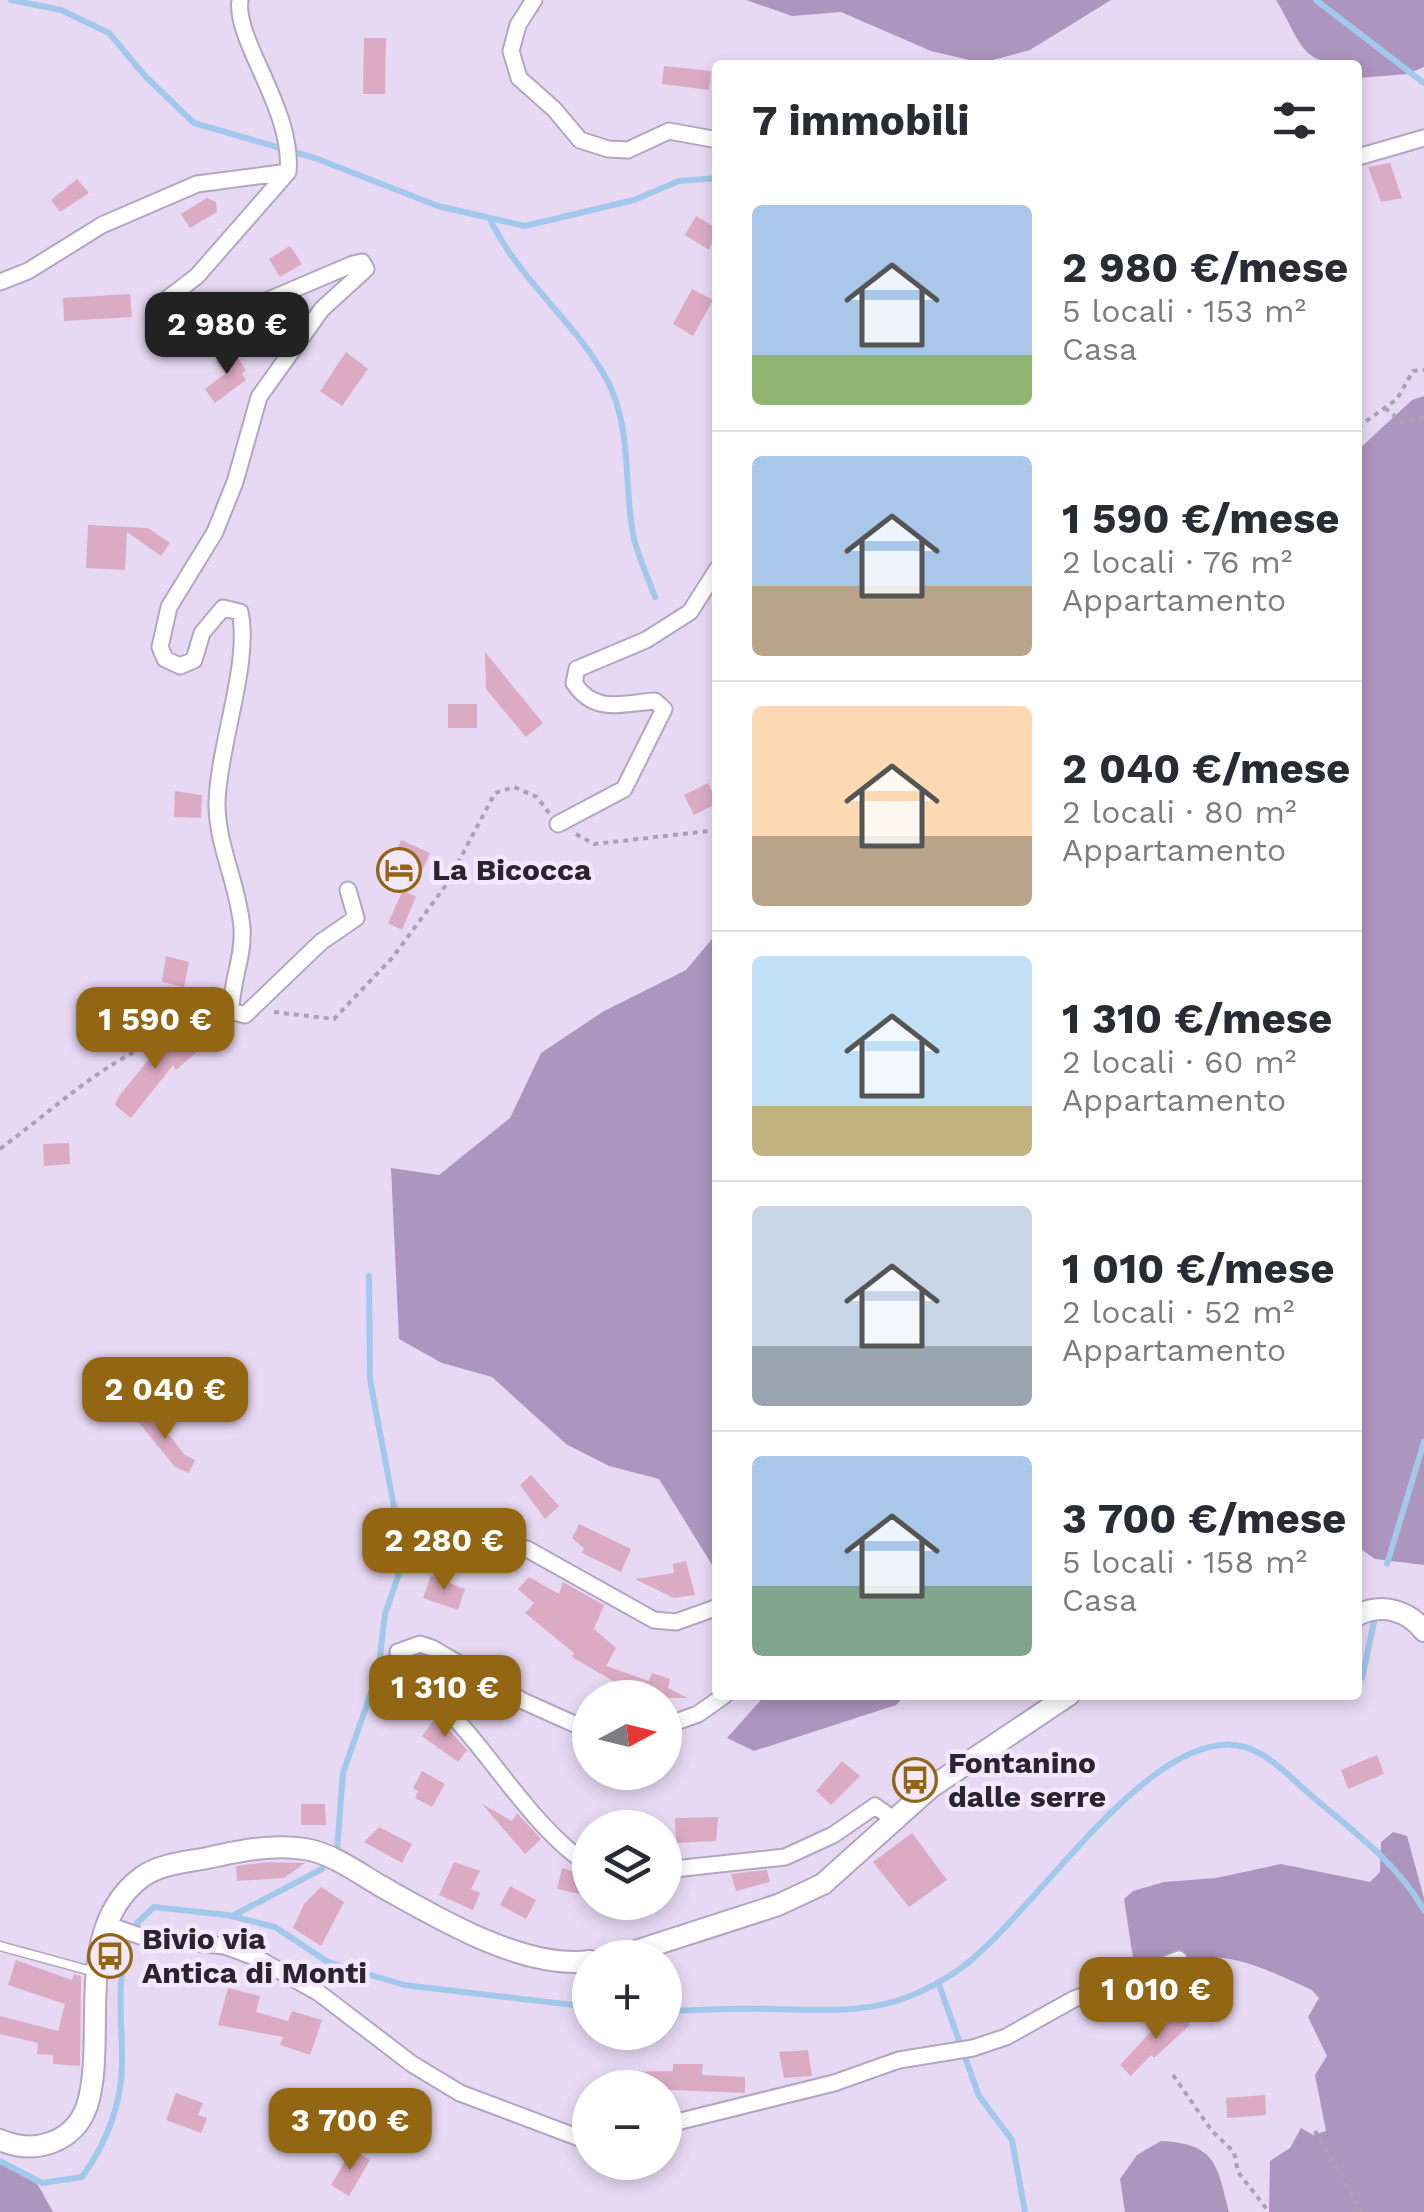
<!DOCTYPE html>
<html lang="it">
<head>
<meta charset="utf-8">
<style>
  body { margin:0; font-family:"Work Sans",sans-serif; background:#f7f7f7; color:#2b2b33; height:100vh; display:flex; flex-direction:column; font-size:38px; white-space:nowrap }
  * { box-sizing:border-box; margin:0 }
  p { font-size:32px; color:#7c7c81 }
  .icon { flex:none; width:55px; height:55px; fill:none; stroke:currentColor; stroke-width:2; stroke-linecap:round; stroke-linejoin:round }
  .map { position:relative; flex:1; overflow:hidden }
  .side { position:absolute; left:712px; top:60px; width:650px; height:1640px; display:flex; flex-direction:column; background:#fff; border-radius:10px; box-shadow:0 5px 15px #0003 }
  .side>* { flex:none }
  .needle { width:65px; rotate:83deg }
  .controls { position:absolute; left:572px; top:1680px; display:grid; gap:20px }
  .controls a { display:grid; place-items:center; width:110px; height:110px; border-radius:50%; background:#fff; box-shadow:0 5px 15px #0003; font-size:50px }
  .price { position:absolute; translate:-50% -85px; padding:0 22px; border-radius:20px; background:#936613; color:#fff; font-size:32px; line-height:65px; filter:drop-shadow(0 2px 5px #0008) }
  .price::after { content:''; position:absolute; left:50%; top:60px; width:30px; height:22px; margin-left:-15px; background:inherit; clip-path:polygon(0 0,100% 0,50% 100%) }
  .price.active { background:#222; color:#fff }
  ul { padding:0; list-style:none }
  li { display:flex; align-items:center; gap:30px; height:250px; padding:0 40px }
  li+li { border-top:2px solid #e1e1e2 }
  li span { display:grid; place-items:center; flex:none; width:280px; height:200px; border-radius:10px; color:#555 }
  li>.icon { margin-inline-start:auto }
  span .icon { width:120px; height:120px; fill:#fffc; stroke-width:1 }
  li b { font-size:42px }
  h2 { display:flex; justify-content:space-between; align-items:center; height:120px; padding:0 40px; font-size:42px }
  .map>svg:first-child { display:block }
  .forest { fill:#ac95be }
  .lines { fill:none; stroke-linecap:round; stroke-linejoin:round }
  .stream { stroke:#a2c8eb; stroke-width:6 }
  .building { fill:#dbabc4 }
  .service-casing { stroke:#b4a6c0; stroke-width:11 }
  .minor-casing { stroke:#b4a6c0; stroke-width:19 }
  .tertiary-casing { stroke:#b4a6c0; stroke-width:24 }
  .path { stroke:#aba0b5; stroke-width:4; stroke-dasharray:5 5; stroke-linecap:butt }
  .service { stroke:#fff; stroke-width:8 }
  .minor { stroke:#fff; stroke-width:15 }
  .tertiary { stroke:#fff; stroke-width:20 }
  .labels { text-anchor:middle; stroke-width:9; stroke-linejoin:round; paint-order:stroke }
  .poi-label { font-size:30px; font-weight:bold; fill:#29242e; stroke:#f3e7fd; text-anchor:start }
</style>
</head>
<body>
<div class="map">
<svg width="1424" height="2212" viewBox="0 0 1424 2212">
  <rect width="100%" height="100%" fill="#e7d9f3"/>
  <path class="forest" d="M 746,0 L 1111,0 L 1030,50 L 982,63 L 931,51 L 841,12 L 792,16 Z
    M 1276,0 L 1424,0 L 1424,67 L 1407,74 L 1358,78 L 1358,65 C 1298,65 1304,46 1276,0 Z
    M 1424,396 L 1424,1565 L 1375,1559 L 1358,1547 L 1358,450 L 1412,400 Z
    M 717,933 L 717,1573 L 659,1479 L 609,1466 L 566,1444 L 492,1377 L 442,1363 L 399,1339 L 391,1168 L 439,1175 L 510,1118 L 541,1053 L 604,1011 L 686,970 Z
    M 759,1695 L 906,1695 L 896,1705 L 754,1751 L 727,1738 L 760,1701 Z
    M 1393,1832 L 1407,1836 L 1424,1898 L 1424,2212 L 1269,2212 L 1270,2161 L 1290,2148 L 1301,2128 L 1313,2135 L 1326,2131 L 1315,2075 L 1327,2056 L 1308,2017 L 1319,1998 L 1312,1990 C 1237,1956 1217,1946 1135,1971 L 1124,1899 L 1133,1891 L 1164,1882 L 1216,1878 L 1281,1864 L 1370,1882 L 1380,1872 L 1381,1842 Z
    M 1161,2141 C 1216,2144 1217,2164 1229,2212 L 1125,2212 L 1120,2179 L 1137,2155 Z
    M 0,2160 L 38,2185 L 53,2212 L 0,2212 Z"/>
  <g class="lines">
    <path class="stream" d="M 11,0 L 61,10 L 109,33 L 145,76 L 194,123 L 315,158 L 438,206 L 525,226 L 634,200 L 679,181 L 718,178
      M 1316,0 L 1424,83
      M 490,219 C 518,279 575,321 607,380 C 633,429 623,488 634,539 C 639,558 648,578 655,597
      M 1387,1564 L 1424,1442
      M 1362,1678 L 1374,1622
      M 337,1850 L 343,1773 L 378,1673 L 385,1614 L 404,1559 L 370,1380 L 369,1276
      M 234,1915 L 322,1869
      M 137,1923 L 154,1907 L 227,1915 L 275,1927 L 328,1962 L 404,1985 L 590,2007
      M 938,1982 L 979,2096 L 1012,2140 L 1025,2212
      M 665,2011 C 700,2010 736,2008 772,2009 C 846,2010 888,2016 954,1973 C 1028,1926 1150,1720 1245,1747 C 1271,1755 1293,1780 1313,1797 C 1353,1831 1397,1863 1424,1910
      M 0,2161 L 42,2183 L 82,2177 C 106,2144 123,2102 122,2060 C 122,2018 115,1974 131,1935"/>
  </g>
  <path class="building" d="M 364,38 L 386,38 L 385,94 L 363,94 Z
    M 664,66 L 711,71 L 709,90 L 662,84 Z
    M 1390,163 L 1402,198 L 1381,202 L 1368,167 Z
    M 77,179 L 89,193 L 60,212 L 51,200 Z
    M 207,198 L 216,202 L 217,212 L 190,228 L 181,214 Z
    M 696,216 L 718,229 L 709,250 L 685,235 Z
    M 290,246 L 302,264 L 280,277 L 269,259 Z
    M 692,289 L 713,300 L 693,336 L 673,324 Z
    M 130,294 L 132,317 L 64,321 L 63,298 Z
    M 233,350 L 246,370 L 242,374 L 246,380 L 215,403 L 205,389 L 225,374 L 216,361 Z
    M 346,352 L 368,369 L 342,406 L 320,391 Z
    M 88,525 L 148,528 L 170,543 L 161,556 L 127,532 L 125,570 L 86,568 Z
    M 485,652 L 543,723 L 526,737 L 486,689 Z
    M 448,704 L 477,704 L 477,728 L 448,728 Z
    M 708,783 L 718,803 L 694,815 L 684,795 Z
    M 175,791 L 202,795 L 201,818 L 174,817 Z
    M 401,840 L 430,853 L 414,888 L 385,878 Z
    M 403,890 L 416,897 L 402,930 L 388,923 Z
    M 166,956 L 189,962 L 184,987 L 162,982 Z
    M 183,1030 L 198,1051 L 176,1070 L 173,1065 L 131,1118 L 115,1105 L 119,1096 L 154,1053 Z
    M 69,1143 L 70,1164 L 44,1166 L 43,1144 Z
    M 148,1409 L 185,1455 L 195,1460 L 189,1473 L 175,1467 L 136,1419 Z
    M 531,1475 L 559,1506 L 545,1519 L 520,1485 Z
    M 579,1524 L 631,1549 L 621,1572 L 582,1553 L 584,1548 L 572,1538 Z
    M 686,1561 L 695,1595 L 674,1598 L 635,1579 L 674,1573 L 673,1564 Z
    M 431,1576 L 465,1589 L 458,1610 L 423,1598 Z
    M 529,1577 L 559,1594 L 563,1582 L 604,1605 L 594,1629 L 616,1648 L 606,1666 L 649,1681 L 652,1673 L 670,1679 L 668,1688 L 688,1698 L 622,1698 L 625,1688 L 572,1657 L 574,1653 L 525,1613 L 534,1603 L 518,1589 Z
    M 437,1716 L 467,1750 L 458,1762 L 422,1736 Z
    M 1377,1755 L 1384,1774 L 1348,1789 L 1341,1770 Z
    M 842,1761 L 860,1776 L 831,1805 L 816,1791 Z
    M 422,1771 L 445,1784 L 432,1807 L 415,1798 L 418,1791 L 413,1788 Z
    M 301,1804 L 325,1804 L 326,1825 L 301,1825 Z
    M 482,1804 L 512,1821 L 517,1813 L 541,1839 L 525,1854 Z
    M 718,1817 L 716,1841 L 676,1843 L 675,1818 Z
    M 379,1827 L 412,1844 L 402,1863 L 364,1842 Z
    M 912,1833 L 947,1880 L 909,1907 L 873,1862 Z
    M 268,1862 L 305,1863 L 284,1878 L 237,1881 L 236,1866 Z
    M 454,1862 L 480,1871 L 471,1889 L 480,1893 L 473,1910 L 439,1895 Z
    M 562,1868 L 590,1877 L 590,1896 L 557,1889 Z
    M 767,1870 L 770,1882 L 736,1891 L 731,1874 Z
    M 510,1886 L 536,1900 L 526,1919 L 500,1905 Z
    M 321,1887 L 344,1902 L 321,1946 L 293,1928 L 304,1904 Z
    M 16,1960 L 72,1980 L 74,1974 L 81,1976 L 80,2066 L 53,2064 L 53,2055 L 37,2054 L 38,2043 L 0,2034 L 0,2016 L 58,2031 L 65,2004 L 8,1985 Z
    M 228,1988 L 260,1996 L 256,2012 L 288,2021 L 292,2011 L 322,2020 L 310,2055 L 280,2045 L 283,2037 L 218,2025 Z
    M 1182,2012 L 1190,2025 L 1154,2058 L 1151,2055 L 1131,2076 L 1120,2065 L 1159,2023 Z
    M 808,2050 L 812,2076 L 784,2078 L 779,2052 Z
    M 673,2064 L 703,2064 L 702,2075 L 745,2077 L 745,2093 L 624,2088 L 624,2072 L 673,2071 Z
    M 176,2093 L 203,2103 L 198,2115 L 207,2118 L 201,2133 L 166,2120 Z
    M 1265,2095 L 1266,2115 L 1227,2118 L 1226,2098 Z
    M 352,2150 L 370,2160 L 349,2196 L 331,2185 Z"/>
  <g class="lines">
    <g class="service-casing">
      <path id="service" d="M 0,1946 L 95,1972"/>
    </g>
    <g class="minor-casing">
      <path id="minor" d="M 534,0 L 518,25 L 511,51 L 519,78 L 554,109 L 580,140 L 608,149 L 628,150 L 669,131 L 718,140
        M 1358,157 L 1424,138
        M 288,172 L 197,276 L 167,299 L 156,325 L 162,337 L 175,340 L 353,264 L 362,262 L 366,269 L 322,309 L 259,397 L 235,482 L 215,532 L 169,607 L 160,647 L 165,659 L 180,666 L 194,660 L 202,633 L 223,608 L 240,612 C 251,662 219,744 217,801 C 216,844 239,886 242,928 C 244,957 231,982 231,1011 L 245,1015 L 321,942 L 356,918 L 348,890
        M 0,282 L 28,271 L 102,225 L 197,184 L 288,172 C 294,110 234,40 240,0
        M 558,824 L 624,789 L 664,709 L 655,701 C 623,703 595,715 574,683 L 577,669 L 646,640 L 690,612 L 718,568
        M 527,1549 L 654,1620 L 676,1622 L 718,1607
        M 665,1726 L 698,1714 L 725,1695
        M 590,1731 L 523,1701 L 432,1648 L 420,1644 L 398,1652 C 398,1675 420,1684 435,1698 C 488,1747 530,1827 590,1866
        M 665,1870 L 785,1857 L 833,1835 L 875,1806 L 896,1821
        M 108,1925 L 149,1939 L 225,1946 L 257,1958 L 319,1993 L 412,2064 L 460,2093 L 590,2142
        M 665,2125 L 834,2083 L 899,2060 L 973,2048 L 1006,2037 L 1074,1999 L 1179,1959"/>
    </g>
    <g class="tertiary-casing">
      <path id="tertiary" d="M 1358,1615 C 1381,1603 1408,1610 1424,1631
        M 614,1958 L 778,1905 L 823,1884 L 930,1788 L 1069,1695
        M 0,2140 C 34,2155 74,2143 87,2106 C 108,2040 71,1929 142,1877 C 160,1864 186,1862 207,1858 C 239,1851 271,1844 305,1849 C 331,1853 357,1872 379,1885 C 436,1917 523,1970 590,1961"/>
    </g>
    <path class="path" d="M 1385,408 L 1403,423 L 1424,417
      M 1358,427 L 1397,399 L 1413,371 L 1424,370
      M 576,834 L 594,844 L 718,830
      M 274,1012 L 334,1019 L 393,957 L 446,885 L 495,793 L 514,787 L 537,797 L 549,813
      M 0,1149 C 79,1090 119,1044 220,1021
      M 1173,2075 L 1212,2131 L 1234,2152 L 1238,2172 L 1269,2212
      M 1315,2131 L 1362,2212"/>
    <use href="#service" class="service"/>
    <use href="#minor" class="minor"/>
    <use href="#tertiary" class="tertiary"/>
  </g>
  <defs>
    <g id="hotel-ring" transform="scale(2.25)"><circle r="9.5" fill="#f3e7fd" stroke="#936613" stroke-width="1.5"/><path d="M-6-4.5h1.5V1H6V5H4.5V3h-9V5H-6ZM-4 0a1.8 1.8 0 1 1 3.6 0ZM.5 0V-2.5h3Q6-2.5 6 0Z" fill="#936613"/></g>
    <g id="bus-ring" transform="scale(2.25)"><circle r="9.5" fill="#f3e7fd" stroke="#936613" stroke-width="1.5"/><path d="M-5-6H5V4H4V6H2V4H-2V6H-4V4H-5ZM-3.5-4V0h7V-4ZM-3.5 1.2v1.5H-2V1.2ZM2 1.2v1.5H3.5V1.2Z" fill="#936613"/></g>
  </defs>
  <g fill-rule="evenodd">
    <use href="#hotel-ring" x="399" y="870"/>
    <use href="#bus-ring" x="915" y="1780"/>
    <use href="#bus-ring" x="110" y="1956"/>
  </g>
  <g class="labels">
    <g class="poi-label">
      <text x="432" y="880">La Bicocca</text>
      <text x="948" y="1773">Fontanino<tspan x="948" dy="34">dalle serre</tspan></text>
      <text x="142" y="1949">Bivio via<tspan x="142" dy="34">Antica di Monti</tspan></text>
    </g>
  </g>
</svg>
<div class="controls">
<a><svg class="needle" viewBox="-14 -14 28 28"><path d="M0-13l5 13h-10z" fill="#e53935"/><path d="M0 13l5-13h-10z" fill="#7c7c81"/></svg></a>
<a><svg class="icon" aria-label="layers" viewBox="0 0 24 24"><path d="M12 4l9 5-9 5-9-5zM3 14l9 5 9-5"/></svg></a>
<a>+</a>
<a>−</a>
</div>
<b class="price active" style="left:227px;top:377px">2 980 €</b>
<b class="price" style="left:155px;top:1072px">1 590 €</b>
<b class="price" style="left:165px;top:1442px">2 040 €</b>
<b class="price" style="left:444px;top:1593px">2 280 €</b>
<b class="price" style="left:445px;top:1740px">1 310 €</b>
<b class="price" style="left:1156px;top:2042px">1 010 €</b>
<b class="price" style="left:350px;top:2173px">3 700 €</b>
<section class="side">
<h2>7 immobili<svg class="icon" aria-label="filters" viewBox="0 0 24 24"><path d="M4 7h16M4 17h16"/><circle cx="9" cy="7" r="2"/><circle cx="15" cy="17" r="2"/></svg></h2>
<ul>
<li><span style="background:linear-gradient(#a9c7e8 75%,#8fb573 0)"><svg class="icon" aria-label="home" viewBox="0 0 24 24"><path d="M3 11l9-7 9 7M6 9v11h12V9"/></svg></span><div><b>2 980 €/mese</b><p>5 locali · 153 m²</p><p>Casa</p></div></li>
<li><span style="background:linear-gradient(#a9c7e8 65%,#b9a48a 0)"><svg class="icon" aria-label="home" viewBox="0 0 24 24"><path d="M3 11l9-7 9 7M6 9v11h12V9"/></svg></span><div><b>1 590 €/mese</b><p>2 locali · 76 m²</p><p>Appartamento</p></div></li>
<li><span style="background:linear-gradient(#ffd9b3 65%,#b9a48a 0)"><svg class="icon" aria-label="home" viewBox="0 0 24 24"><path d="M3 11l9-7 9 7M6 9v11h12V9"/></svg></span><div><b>2 040 €/mese</b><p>2 locali · 80 m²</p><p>Appartamento</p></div></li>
<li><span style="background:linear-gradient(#bfe0f5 75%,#c2b280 0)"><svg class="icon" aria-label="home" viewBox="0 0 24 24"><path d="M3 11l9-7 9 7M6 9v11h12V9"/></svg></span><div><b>1 310 €/mese</b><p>2 locali · 60 m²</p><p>Appartamento</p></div></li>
<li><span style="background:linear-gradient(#c9d6e8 70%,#9aa5b1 0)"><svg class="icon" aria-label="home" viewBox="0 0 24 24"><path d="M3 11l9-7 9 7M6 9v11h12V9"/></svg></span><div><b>1 010 €/mese</b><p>2 locali · 52 m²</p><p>Appartamento</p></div></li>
<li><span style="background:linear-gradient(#a9c7e8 65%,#7fa58c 0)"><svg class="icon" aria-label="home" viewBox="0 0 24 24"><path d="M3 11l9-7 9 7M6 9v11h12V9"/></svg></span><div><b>3 700 €/mese</b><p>5 locali · 158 m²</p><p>Casa</p></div></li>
</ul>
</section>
</div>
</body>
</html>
